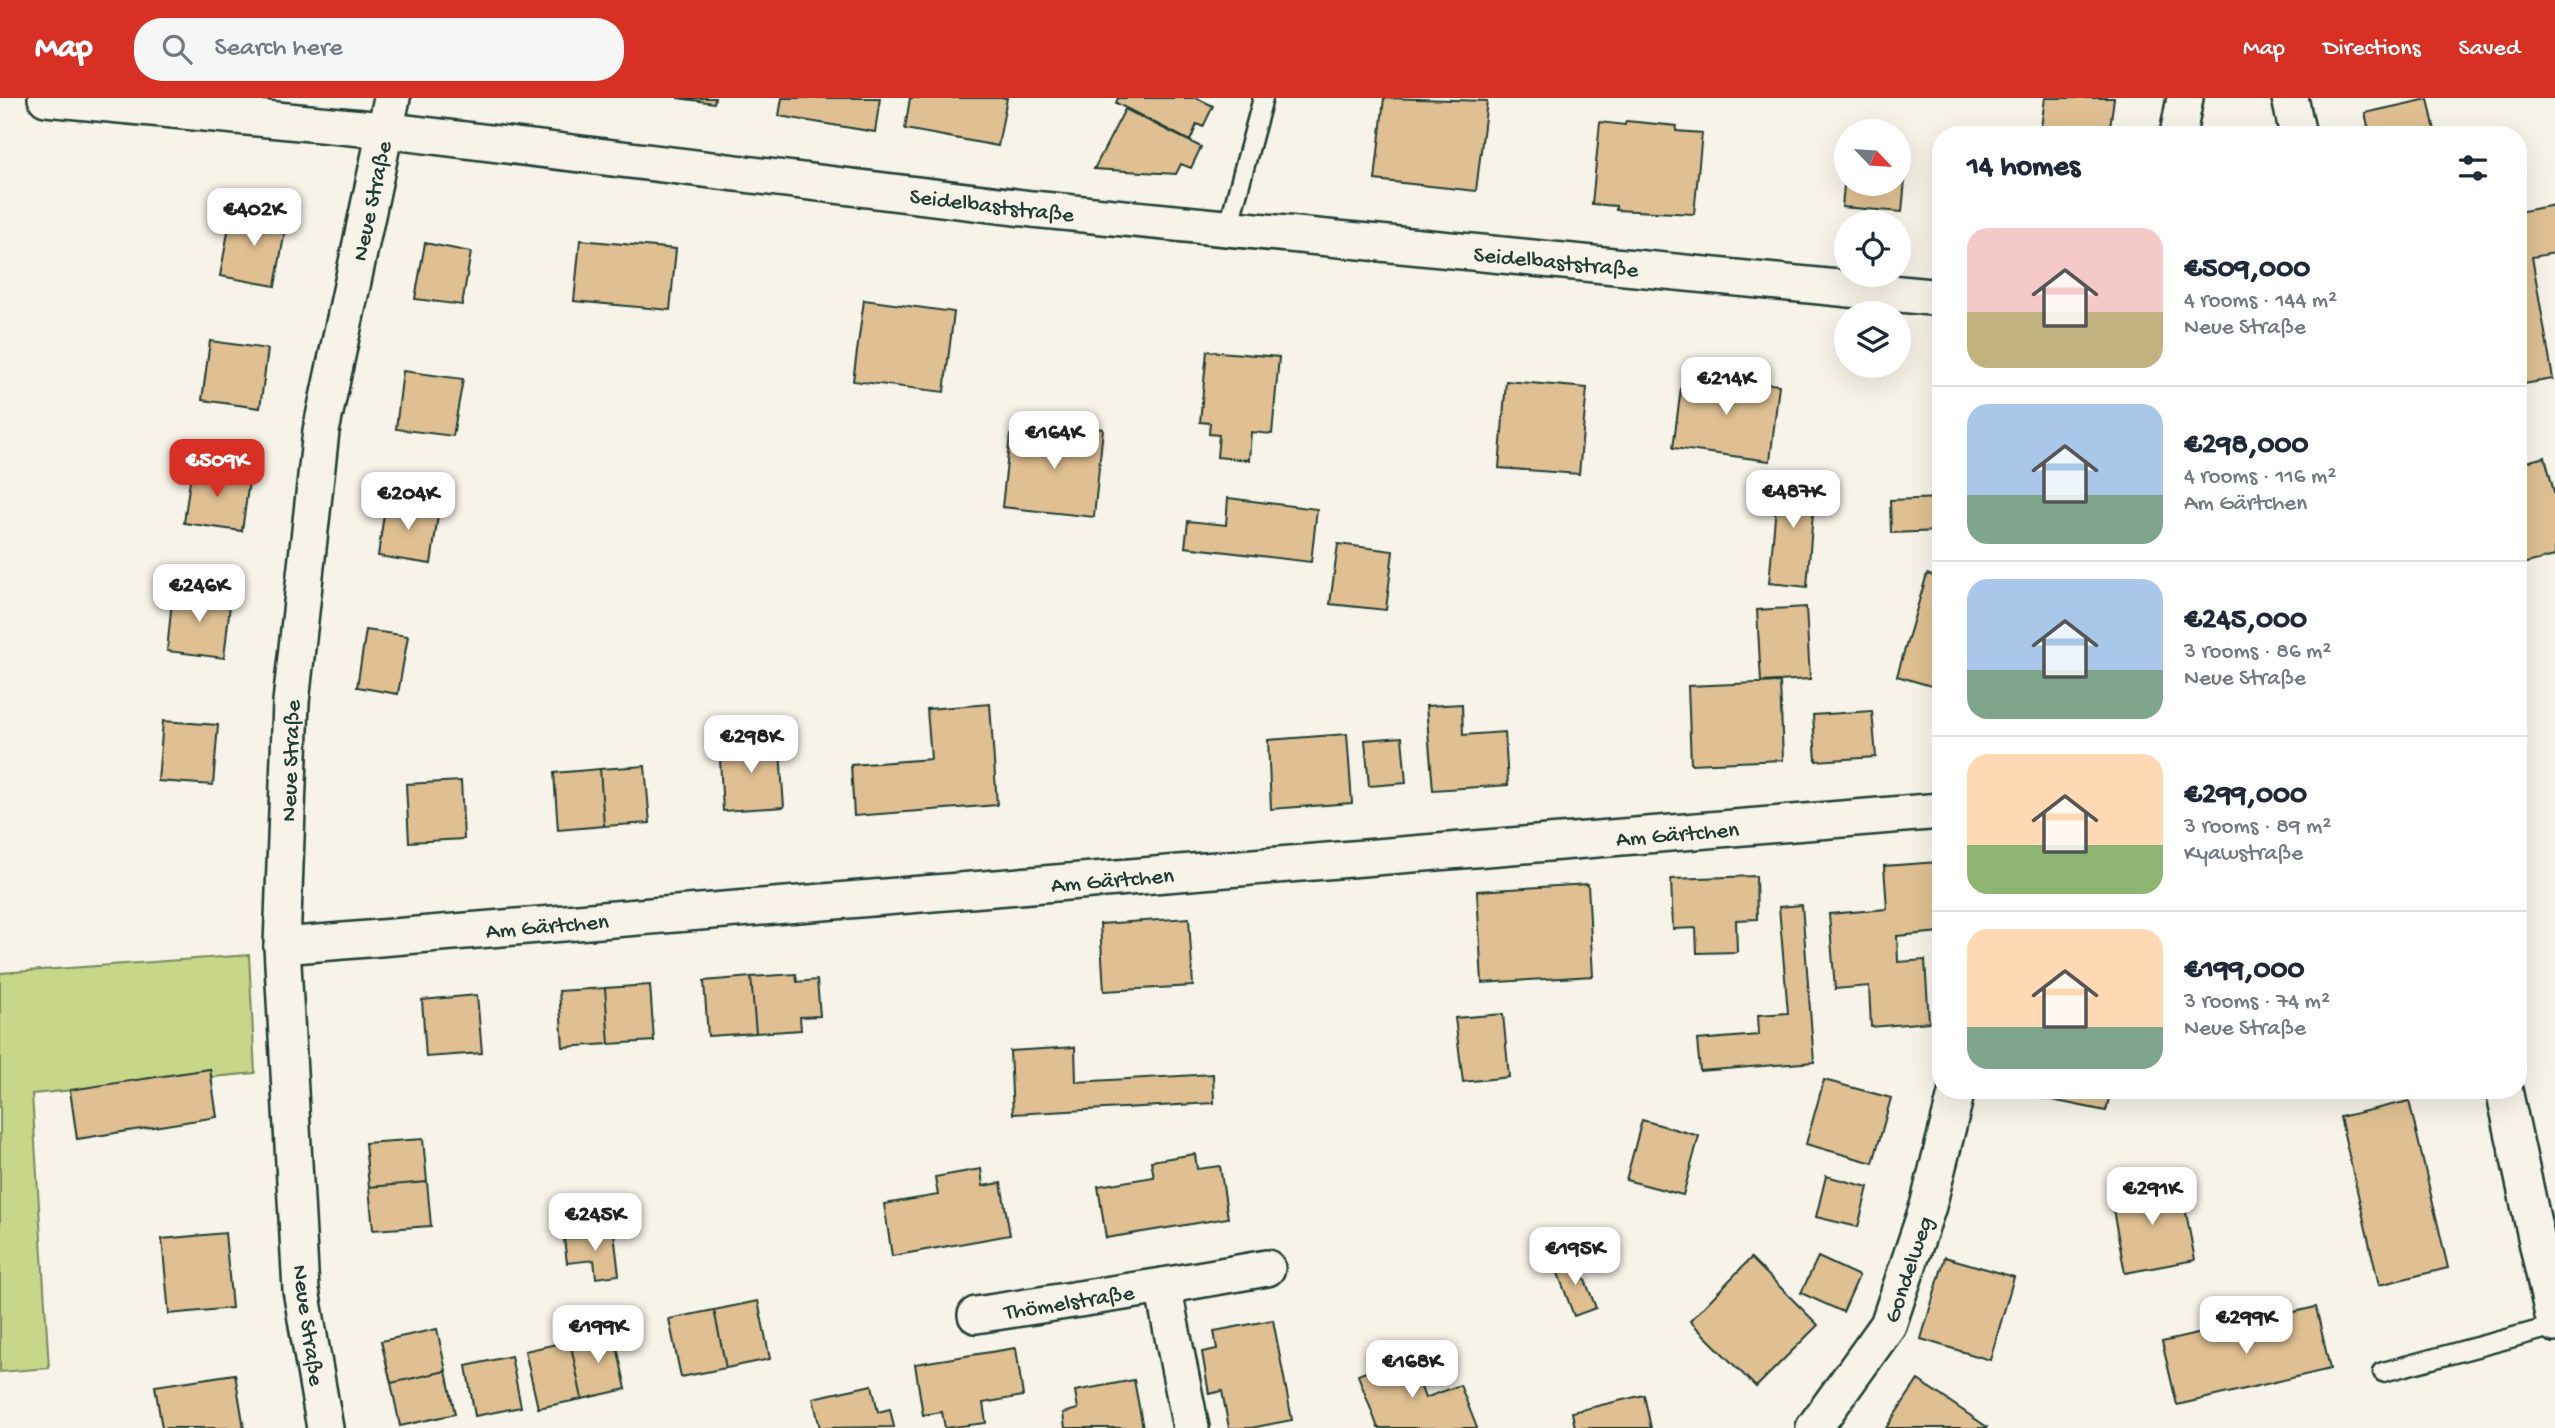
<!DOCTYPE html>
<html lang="en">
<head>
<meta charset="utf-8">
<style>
  body { margin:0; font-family:"Gochi Hand",sans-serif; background:#f6f6f7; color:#1f2937; height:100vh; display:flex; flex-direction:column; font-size:26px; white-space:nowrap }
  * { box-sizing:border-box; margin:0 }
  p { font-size:23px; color:#747a83 }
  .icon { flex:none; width:38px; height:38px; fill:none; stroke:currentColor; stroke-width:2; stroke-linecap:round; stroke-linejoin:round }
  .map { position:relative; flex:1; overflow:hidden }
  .drawer { position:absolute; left:1932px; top:28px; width:595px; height:973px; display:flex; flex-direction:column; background:#fff; border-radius:28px; box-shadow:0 7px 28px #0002 }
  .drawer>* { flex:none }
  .needle { width:46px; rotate:115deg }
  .fabs { position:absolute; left:1834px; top:21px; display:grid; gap:14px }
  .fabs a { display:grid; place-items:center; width:77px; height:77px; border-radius:50%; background:#fff; box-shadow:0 7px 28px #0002; font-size:35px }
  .price { position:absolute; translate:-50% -60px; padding:0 16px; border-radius:14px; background:#fff; color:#222; font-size:23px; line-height:46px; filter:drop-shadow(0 2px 4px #0008) }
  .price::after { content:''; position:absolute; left:50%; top:42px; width:21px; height:16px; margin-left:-10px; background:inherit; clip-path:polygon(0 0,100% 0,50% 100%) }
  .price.selected { background:#d93025; color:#fff }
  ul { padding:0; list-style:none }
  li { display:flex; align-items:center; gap:21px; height:175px; padding:0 35px }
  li+li { border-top:2px solid #e0e1e3 }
  li span { display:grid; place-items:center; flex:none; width:196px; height:140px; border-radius:21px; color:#555 }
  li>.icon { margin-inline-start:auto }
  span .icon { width:84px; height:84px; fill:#fffc; stroke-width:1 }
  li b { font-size:30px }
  h2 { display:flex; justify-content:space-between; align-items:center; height:84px; padding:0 35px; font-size:30px }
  header { display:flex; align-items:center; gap:42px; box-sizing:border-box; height:98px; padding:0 35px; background:#d93025; color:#fff }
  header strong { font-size:33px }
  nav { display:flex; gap:38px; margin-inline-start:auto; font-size:24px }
  .search { width:490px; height:63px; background:#f6f6f7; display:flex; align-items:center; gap:18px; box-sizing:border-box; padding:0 24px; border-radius:28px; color:#747a83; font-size:26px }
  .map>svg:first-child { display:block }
  .green { fill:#c8d689; stroke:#748a5e; stroke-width:2 }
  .building { fill:#e0c093; stroke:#1f3d34; stroke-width:2 }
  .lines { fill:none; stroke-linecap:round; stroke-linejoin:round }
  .service-casing { stroke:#1f3d34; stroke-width:23 }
  .minor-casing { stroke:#1f3d34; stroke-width:40 }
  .service { stroke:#f7f3e8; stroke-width:18 }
  .minor { stroke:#f7f3e8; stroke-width:35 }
  .labels { text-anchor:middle; stroke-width:5; stroke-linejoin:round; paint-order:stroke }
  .street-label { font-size:23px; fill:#1f3d34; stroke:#f7f3e8 }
</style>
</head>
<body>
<header>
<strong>Map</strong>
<div class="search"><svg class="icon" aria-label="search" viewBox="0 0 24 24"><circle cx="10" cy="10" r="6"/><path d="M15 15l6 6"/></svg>Search here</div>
<nav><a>Map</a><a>Directions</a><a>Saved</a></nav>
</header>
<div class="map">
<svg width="2555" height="1330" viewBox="0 0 2555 1330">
  <rect width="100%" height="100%" fill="#f7f3e8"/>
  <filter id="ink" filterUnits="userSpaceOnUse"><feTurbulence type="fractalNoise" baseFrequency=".0143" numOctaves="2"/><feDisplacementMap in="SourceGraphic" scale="14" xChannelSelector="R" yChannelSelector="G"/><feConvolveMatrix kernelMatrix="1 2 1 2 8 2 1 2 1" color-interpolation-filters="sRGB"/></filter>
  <g filter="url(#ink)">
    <path class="green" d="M 249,857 L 255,975 L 32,996 L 49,1270 L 0,1274 L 0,875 Z"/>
    <path class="building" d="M 677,0 L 715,0 L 714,5 Z
      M 782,0 L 880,0 L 875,34 L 779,18 Z
      M 910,0 L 1007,0 L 998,48 L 905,31 Z
      M 1118,0 L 1197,0 L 1213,8 L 1203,29 L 1197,26 L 1190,43 L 1116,5 Z
      M 1384,0 L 1487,3 L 1476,93 L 1375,82 Z
      M 2045,0 L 2114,0 L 2109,37 L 2040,37 Z
      M 2428,1 L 2436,37 L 2370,37 L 2365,15 Z
      M 1125,11 L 1201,49 L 1191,70 L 1181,66 L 1176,76 L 1094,71 Z
      M 1626,23 L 1677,28 L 1676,33 L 1702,35 L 1694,116 L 1616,112 L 1616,108 L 1592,106 L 1600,24 L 1625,27 Z
      M 1899,48 L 1908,49 L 1902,114 L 1842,109 L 1846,66 L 1846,86 L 1899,86 Z
      M 2555,107 L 2555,155 L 2532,159 L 2553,281 L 2518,287 L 2518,114 Z
      M 232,112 L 287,122 L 275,188 L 220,178 Z
      M 580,142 L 676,151 L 670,212 L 574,203 Z
      M 425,145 L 471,154 L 462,207 L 415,201 Z
      M 864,202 L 954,214 L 944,294 L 853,283 Z
      M 210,243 L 268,251 L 260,310 L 202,302 Z
      M 1207,253 L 1279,259 L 1272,336 L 1251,334 L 1249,362 L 1217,359 L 1219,337 L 1209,336 L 1210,325 L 1200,324 Z
      M 403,273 L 463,281 L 453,338 L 396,331 Z
      M 1683,275 L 1779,287 L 1770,363 L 1673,350 Z
      M 1506,283 L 1587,290 L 1579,376 L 1499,370 Z
      M 1046,325 L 1103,331 L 1094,419 L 1002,409 L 1010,337 L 1045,341 Z
      M 2545,359 L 2555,398 L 2555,458 L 2518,467 L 2518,366 Z
      M 192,368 L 250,376 L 242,433 L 184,425 Z
      M 1779,375 L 1816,378 L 1807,489 L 1769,485 Z
      M 1228,400 L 1317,411 L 1311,464 L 1185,449 L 1188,423 L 1226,427 Z
      M 1941,400 L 1941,433 L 1891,435 L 1890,402 Z
      M 386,402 L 439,410 L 431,466 L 378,458 Z
      M 1338,446 L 1393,453 L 1386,512 L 1330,506 Z
      M 1927,476 L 1941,480 L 1941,591 L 1897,578 Z
      M 173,492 L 231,498 L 224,560 L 167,553 Z
      M 1806,509 L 1810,581 L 1761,584 L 1757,512 Z
      M 366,532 L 408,538 L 398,596 L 357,589 Z
      M 1780,584 L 1783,662 L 1691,666 L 1688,588 Z
      M 990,606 L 997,707 L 854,718 L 851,667 L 931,661 L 927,611 Z
      M 1462,606 L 1463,637 L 1505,634 L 1508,687 L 1433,692 L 1426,608 Z
      M 1872,613 L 1876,659 L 1816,663 L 1813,617 Z
      M 163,623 L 218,627 L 213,687 L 158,683 Z
      M 1347,636 L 1352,705 L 1271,711 L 1268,642 Z
      M 1402,639 L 1406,685 L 1369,688 L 1365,642 Z
      M 779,640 L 784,709 L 723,713 L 719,644 Z
      M 645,668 L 650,725 L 604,728 L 600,671 Z
      M 600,671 L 604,728 L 558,732 L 554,675 Z
      M 461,683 L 464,741 L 409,744 L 406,686 Z
      M 1938,764 L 1941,834 L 1897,838 L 1898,864 L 1925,862 L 1929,924 L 1871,929 L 1869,888 L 1835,891 L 1829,816 L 1887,811 L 1884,768 Z
      M 1756,778 L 1757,821 L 1736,822 L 1737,854 L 1697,855 L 1696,830 L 1673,831 L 1671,781 Z
      M 1588,786 L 1593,878 L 1482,885 L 1477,793 Z
      M 1802,807 L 1814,964 L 1700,973 L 1697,942 L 1759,937 L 1758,917 L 1788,915 L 1779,809 Z
      M 1189,820 L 1193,888 L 1104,893 L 1100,826 Z
      M 796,876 L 797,884 L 817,882 L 820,918 L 800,919 L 801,932 L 756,935 L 751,879 Z
      M 751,879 L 756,935 L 708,938 L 704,883 Z
      M 650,887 L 654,943 L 609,946 L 605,890 Z
      M 605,890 L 609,946 L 563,949 L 559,893 Z
      M 477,897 L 482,955 L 426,959 L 422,902 Z
      M 1503,916 L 1509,979 L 1463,984 L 1455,920 Z
      M 1075,949 L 1076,984 L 1213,976 L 1214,1005 L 1013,1016 L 1010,953 Z
      M 210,971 L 217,1019 L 77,1041 L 70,992 Z
      M 1824,982 L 1891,1000 L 1873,1065 L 1806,1046 Z
      M 2028,992 L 2111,992 L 2106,1013 L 2027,997 Z
      M 2409,1003 L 2448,1170 L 2379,1187 L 2340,1019 Z
      M 1642,1022 L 1699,1038 L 1683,1097 L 1626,1082 Z
      M 423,1041 L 427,1084 L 369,1089 L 365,1045 Z
      M 1195,1056 L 1197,1071 L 1220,1068 L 1228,1120 L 1106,1140 L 1098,1088 L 1154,1079 L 1151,1063 Z
      M 981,1071 L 983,1088 L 1001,1085 L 1010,1137 L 892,1158 L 884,1106 L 938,1097 L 935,1079 Z
      M 1826,1078 L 1868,1089 L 1858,1129 L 1816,1119 Z
      M 2180,1083 L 2195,1162 L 2125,1175 L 2110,1096 Z
      M 427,1084 L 431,1128 L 373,1132 L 369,1089 Z
      M 225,1135 L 232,1210 L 169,1216 L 162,1141 Z
      M 614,1135 L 619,1177 L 596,1180 L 594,1162 L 567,1165 L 564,1141 Z
      M 1576,1159 L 1596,1210 L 1574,1218 L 1555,1167 Z
      M 1818,1159 L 1859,1178 L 1843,1214 L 1801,1195 Z
      M 1945,1159 L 2014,1179 L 1990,1262 L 1921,1241 Z
      M 1751,1160 L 1818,1227 L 1756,1289 L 1690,1223 Z
      M 758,1203 L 770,1261 L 726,1270 L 714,1212 Z
      M 2316,1209 L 2330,1271 L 2177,1307 L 2162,1244 Z
      M 714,1212 L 726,1270 L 681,1279 L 669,1221 Z
      M 1273,1222 L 1292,1322 L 1251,1330 L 1229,1330 L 1222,1293 L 1209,1296 L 1202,1254 L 1217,1251 L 1214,1233 Z
      M 437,1231 L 446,1273 L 391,1285 L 381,1243 Z
      M 614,1234 L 626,1291 L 582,1301 L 570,1243 Z
      M 570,1243 L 582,1301 L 538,1310 L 525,1253 Z
      M 1016,1250 L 1023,1298 L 983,1305 L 986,1325 L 945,1330 L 942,1314 L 923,1317 L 915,1266 Z
      M 1409,1257 L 1425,1300 L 1460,1287 L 1477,1330 L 1378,1330 L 1358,1277 Z
      M 511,1258 L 521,1309 L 475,1318 L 466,1268 Z
      M 446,1273 L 455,1316 L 400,1328 L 391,1285 Z
      M 235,1276 L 244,1330 L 162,1330 L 155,1288 Z
      M 1134,1282 L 1143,1330 L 1065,1330 L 1063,1315 L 1078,1311 L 1075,1293 Z
      M 1918,1282 L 1987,1329 L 1986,1330 L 1886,1330 Z
      M 872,1287 L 878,1314 L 890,1311 L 894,1329 L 820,1330 L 813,1300 Z
      M 1644,1297 L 1651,1330 L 1575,1330 L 1572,1314 Z"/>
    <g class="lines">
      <g class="service-casing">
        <path id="service" d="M 1228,130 L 1263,0
          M 2383,1274 L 2555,1228"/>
      </g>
      <g class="minor-casing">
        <g id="minor">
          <path id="s1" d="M 46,0 L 383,32 L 1032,111 L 1941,200"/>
          <path d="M 2290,0 L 2298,37"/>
          <path d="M 2178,37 L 2185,0"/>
          <path id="s2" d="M 282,848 L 1941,713"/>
          <path d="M 2504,992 L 2555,1226"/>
          <path d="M 1163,1188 L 1267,1170"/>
          <path id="s3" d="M 976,1217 L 1163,1188 L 1191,1330"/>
          <path id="s4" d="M 325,1330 L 301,1192 L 282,848 L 291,604 L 321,333 L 392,0"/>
          <path id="s5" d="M 1814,1330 L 1888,1227 L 1928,1108 L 1957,992"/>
        </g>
      </g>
      <use href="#service" class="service"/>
      <use href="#minor" class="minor"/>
    </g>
  </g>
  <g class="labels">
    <g class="street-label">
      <text dy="8" stroke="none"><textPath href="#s4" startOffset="1237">Neue Straße</textPath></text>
      <text dy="8" stroke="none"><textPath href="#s1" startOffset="952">Seidelbaststraße</textPath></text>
      <text dy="8" stroke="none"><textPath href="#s1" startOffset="1519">Seidelbaststraße</textPath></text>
      <text dy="8" stroke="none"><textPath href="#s4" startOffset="670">Neue Straße</textPath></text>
      <text dy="8" stroke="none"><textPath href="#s2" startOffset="1400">Am Gärtchen</textPath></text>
      <text dy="8" stroke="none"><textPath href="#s2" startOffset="833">Am Gärtchen</textPath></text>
      <text dy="8" stroke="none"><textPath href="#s2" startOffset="266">Am Gärtchen</textPath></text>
      <text dy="8" stroke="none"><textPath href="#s5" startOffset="186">Gondelweg</textPath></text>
      <text dy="8" stroke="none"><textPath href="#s3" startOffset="94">Thömelstraße</textPath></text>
      <text transform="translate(310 1227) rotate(82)" y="8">Neue Straße</text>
    </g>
  </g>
</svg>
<div class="fabs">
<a><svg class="needle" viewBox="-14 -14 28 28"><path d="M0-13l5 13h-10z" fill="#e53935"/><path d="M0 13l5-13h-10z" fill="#747a83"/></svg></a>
<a><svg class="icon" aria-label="locate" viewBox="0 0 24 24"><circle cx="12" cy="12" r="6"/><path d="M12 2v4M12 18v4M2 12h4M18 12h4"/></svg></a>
<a><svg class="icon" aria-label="layers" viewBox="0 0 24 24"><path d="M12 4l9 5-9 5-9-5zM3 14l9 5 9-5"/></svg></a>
</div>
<b class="price" style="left:254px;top:150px">€402K</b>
<b class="price" style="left:1726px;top:319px">€214K</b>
<b class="price" style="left:1054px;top:373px">€164K</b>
<b class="price selected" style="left:217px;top:401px">€509K</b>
<b class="price" style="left:1793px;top:432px">€487K</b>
<b class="price" style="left:408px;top:434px">€204K</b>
<b class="price" style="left:199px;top:526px">€246K</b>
<b class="price" style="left:751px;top:677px">€298K</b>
<b class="price" style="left:2152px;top:1129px">€291K</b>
<b class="price" style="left:595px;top:1155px">€245K</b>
<b class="price" style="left:1575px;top:1189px">€195K</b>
<b class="price" style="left:2246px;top:1258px">€299K</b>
<b class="price" style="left:598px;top:1267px">€199K</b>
<b class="price" style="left:1412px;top:1302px">€168K</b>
<section class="drawer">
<h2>14 homes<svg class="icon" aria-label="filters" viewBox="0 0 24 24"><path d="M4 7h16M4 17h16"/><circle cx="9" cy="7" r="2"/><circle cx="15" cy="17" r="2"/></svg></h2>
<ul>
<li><span style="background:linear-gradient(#f6c9c9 60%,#c2b280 0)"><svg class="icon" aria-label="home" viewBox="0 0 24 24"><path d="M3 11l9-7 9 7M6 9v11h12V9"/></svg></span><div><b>€509,000</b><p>4 rooms · 144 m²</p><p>Neue Straße</p></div></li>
<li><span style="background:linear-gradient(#a9c7e8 65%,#7fa58c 0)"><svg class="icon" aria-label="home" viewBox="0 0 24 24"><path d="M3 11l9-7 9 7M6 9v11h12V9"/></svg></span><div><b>€298,000</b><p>4 rooms · 116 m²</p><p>Am Gärtchen</p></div></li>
<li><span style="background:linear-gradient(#a9c7e8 65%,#7fa58c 0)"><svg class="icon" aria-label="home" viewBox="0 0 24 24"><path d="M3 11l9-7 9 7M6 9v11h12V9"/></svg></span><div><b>€245,000</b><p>3 rooms · 86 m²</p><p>Neue Straße</p></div></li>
<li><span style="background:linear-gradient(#ffd9b3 65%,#8fb573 0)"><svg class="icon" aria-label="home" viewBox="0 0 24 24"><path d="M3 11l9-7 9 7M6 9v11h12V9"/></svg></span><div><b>€299,000</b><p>3 rooms · 89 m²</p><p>Kyawstraße</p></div></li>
<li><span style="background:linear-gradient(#ffd9b3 70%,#7fa58c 0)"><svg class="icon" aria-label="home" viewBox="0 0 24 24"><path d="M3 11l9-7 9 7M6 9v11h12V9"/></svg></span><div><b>€199,000</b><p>3 rooms · 74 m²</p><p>Neue Straße</p></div></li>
</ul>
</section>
</div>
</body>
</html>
